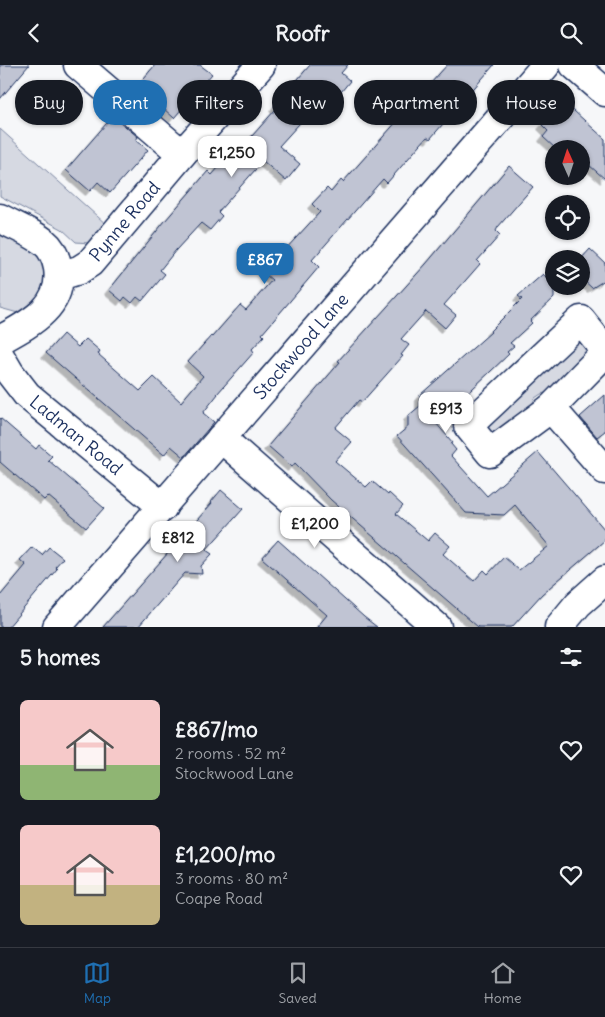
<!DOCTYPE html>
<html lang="en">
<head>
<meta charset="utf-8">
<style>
  body { margin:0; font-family:Delius,sans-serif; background:#20242c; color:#f1f3f6; height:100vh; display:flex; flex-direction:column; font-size:19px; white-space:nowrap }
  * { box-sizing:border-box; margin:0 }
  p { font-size:16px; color:#9ea1a6 }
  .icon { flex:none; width:28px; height:28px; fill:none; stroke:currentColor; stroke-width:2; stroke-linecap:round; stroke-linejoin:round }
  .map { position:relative; height:562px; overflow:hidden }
  .details { display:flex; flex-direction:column; background:#171b24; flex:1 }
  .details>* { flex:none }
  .guide { position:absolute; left:15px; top:15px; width:575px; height:45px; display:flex; gap:10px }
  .needle { width:32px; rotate:357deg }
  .fabs { position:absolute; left:545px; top:75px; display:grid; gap:10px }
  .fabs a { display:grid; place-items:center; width:45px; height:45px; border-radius:50%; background:#171b24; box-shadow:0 1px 4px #0004; font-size:25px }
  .price { position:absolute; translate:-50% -42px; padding:0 11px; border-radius:10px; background:#fff; color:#222; font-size:16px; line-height:32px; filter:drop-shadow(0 1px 2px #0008) }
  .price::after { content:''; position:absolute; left:50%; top:30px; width:15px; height:11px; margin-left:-8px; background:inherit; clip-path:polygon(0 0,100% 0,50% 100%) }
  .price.current { background:#1f6fb2; color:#fff }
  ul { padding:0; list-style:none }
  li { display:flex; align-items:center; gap:15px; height:125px; padding:0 20px }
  li span { display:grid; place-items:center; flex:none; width:140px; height:100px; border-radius:8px; color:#555 }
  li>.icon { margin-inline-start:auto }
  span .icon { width:60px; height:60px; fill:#fffc; stroke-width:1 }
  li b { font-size:21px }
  h2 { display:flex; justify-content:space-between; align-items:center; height:60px; padding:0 20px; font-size:21px }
  .tag { padding:0 18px; border-radius:22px; background:#171b24; box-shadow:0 1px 4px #0004; font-size:18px; line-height:45px }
  .tag.current { background:#1f6fb2; color:#fff }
  header { display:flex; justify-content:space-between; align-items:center; height:65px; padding:0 20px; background:#171b24; font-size:22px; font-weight:700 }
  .tab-bar { display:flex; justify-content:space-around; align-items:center; height:70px; border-top:1px solid #363941; background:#171b24; font-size:14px; color:#9ea1a6 }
  .tab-bar a { display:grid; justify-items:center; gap:2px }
  .tab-bar .current { color:#1f6fb2 }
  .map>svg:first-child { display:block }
  .green { fill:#d6d9e2; stroke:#7884a0 }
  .building { fill:#c0c4d3; stroke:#1b2f5e; filter:url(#shadow) }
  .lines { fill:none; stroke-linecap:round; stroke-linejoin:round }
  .minor-casing { stroke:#1b2f5e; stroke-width:31 }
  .minor { stroke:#fff; stroke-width:28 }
  .labels { text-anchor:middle; stroke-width:4; stroke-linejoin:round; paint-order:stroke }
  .street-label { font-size:18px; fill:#1b2f5e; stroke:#fff }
</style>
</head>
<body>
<header><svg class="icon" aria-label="back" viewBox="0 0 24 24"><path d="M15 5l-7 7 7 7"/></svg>Roofr<svg class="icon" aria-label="search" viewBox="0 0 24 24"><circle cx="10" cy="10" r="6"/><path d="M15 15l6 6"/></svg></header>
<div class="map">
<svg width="605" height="562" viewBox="0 0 605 562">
  <defs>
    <filter id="shadow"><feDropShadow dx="-4.5" dy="4.5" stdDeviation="0" flood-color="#0004"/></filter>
  </defs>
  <rect width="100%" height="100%" fill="#f6f7f9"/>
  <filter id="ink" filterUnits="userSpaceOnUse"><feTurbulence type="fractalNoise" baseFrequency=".02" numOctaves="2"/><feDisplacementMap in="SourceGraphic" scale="10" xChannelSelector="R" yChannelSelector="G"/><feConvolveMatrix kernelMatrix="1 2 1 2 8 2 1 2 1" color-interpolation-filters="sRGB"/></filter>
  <g filter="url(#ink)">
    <path class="green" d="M 0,64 L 107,160 L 89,178 L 76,177 L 62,164 L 0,131 Z
      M 0,162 L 45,193 L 48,212 L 38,233 L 18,248 L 0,243 Z
      M 580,272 L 594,283 L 553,326 L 541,329 L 535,333 L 529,347 L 494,375 L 484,358 Z"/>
    <path class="building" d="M 0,0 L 29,0 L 0,34 Z
      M 155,0 L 200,0 L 212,9 L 174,53 L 163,43 L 158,48 L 133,26 Z
      M 310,0 L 348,0 L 341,8 L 350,16 L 327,44 L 319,37 L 279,81 L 300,99 L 286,116 L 263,96 L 218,147 L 222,151 L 210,165 L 201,158 L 176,185 L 160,205 L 165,209 L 142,236 L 137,232 L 132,238 L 125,232 L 122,236 L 109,225 L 165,156 L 208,106 L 212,110 L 225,95 L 228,98 L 276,44 L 274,42 Z
      M 447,0 L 494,0 L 430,74 L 427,72 L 387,118 L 383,114 L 312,195 L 319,202 L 262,269 L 264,271 L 252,284 L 254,287 L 217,329 L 218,329 L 203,348 L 214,357 L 184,392 L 171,381 L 164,390 L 46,288 L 63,269 L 78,282 L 86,274 L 100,286 L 98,289 L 140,326 L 154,312 L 181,337 L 203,311 L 188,297 L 211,271 L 212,272 L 240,240 L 246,245 L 272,215 L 266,210 L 285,188 L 283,187 L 320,147 L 312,139 L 327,123 L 331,127 L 341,115 L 343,117 Z
      M 564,37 L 605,74 L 605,114 L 581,93 L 581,84 L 556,84 L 543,72 L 548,66 L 542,60 Z
      M 113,51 L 138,72 L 136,75 L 148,85 L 110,128 L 98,117 L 90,126 L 66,105 Z
      M 509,101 L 533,122 L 498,162 L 496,166 L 500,170 L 477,196 L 480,199 L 444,240 L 456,250 L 445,263 L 426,246 L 401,274 L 409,280 L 401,290 L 403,291 L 362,337 L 359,335 L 335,363 L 352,377 L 335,396 L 366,422 L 372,416 L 388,430 L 389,428 L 403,441 L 396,449 L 428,476 L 435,468 L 450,481 L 443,489 L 474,516 L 484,505 L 488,509 L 504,492 L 519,505 L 549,481 L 515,440 L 504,450 L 466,448 L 397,371 L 408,362 L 408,351 L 420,341 L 420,330 L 491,267 L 490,266 L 522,234 L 518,231 L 543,209 L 546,212 L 554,204 L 554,233 L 530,256 L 532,258 L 510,278 L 514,281 L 507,287 L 509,289 L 436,358 L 453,378 L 451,379 L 456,385 L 451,391 L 487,431 L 538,387 L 605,465 L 605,475 L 542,529 L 512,562 L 478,562 L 331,435 L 295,398 L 292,402 L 268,381 L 340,297 L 338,296 L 426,199 Z
      M 590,184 L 605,198 L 605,215 L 592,223 L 581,213 L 581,194 Z
      M 605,330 L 605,366 L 597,372 L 580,352 Z
      M 0,353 L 36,384 L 39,380 L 52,391 L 48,395 L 104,443 L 86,463 L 48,431 L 44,435 L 0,397 Z
      M 221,425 L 243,444 L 206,485 L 212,489 L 201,501 L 202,509 L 185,508 L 138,562 L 103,562 L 212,438 L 211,437 Z
      M 278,475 L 364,552 L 377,562 L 317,562 L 327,550 L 262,493 Z
      M 32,482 L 42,490 L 49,482 L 63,493 L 55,502 L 57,504 L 8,562 L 0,562 L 0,531 L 26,500 L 20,495 Z"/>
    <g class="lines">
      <g class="minor-casing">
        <g id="minor">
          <path d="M 78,0 L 182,89"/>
          <path d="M 574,0 L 605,27"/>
          <path d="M 0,153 C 14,161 31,167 44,177 C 53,184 56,193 58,203 C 64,242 29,259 0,275"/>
          <path id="s1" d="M 59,211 L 79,205 L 90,198 L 182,89 L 261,0"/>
          <path d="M 605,285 L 581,255 L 468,361 L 490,388 L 551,343 L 605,288"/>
          <path id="s2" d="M 0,291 L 10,308 L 27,330 L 163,442"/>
          <path d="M 551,343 L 605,405"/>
          <path d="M 221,373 L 437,562"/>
          <path id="s3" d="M 57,562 L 546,0"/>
          <path d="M 559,562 L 578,539 L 605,515"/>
        </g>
      </g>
      <use href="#minor" class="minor"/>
    </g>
  </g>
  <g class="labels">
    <g class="street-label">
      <text dy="6" stroke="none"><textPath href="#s1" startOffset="88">Pynne Road</textPath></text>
      <text dy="6" stroke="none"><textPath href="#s3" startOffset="372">Stockwood Lane</textPath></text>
      <text dy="6" stroke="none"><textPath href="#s2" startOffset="111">Ladman Road</textPath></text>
    </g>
  </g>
</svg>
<div class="fabs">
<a><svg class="needle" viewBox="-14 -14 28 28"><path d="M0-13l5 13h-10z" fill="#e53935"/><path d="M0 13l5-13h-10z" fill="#9ea1a6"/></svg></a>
<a><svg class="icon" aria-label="locate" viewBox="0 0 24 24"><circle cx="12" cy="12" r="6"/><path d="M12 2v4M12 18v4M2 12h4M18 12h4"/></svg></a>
<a><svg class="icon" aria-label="layers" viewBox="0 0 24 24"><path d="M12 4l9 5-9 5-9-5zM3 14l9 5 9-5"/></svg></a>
</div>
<b class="price" style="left:232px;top:113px">£1,250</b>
<b class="price current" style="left:265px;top:220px">£867</b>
<b class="price" style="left:446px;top:369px">£913</b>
<b class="price" style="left:315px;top:484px">£1,200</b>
<b class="price" style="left:178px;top:498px">£812</b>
<div class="guide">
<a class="tag">Buy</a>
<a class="tag current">Rent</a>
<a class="tag">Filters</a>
<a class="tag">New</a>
<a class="tag">Apartment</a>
<a class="tag">House</a>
</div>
</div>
<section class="details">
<h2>5 homes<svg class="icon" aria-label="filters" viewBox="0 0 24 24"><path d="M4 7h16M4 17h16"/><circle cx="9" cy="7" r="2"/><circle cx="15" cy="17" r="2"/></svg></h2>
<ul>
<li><span style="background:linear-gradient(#f6c9c9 65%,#8fb573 0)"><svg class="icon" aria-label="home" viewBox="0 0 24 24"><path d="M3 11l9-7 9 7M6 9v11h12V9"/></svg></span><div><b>£867/mo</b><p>2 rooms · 52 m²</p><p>Stockwood Lane</p></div><svg class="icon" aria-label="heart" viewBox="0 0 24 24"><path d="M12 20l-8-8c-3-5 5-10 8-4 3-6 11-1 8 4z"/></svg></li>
<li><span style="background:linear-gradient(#f6c9c9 60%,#c2b280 0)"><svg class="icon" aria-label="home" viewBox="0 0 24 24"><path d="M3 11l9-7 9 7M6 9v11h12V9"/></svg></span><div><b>£1,200/mo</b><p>3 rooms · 80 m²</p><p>Coape Road</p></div><svg class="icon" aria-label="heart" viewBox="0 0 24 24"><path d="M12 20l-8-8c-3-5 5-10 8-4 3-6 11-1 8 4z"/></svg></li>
</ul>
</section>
<nav class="tab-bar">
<a class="current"><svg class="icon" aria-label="map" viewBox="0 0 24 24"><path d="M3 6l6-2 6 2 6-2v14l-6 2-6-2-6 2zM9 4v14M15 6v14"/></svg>Map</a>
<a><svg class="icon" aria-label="saved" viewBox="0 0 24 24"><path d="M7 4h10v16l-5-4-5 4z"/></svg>Saved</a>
<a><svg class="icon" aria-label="home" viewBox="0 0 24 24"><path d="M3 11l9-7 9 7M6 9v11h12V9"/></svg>Home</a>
</nav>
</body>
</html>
